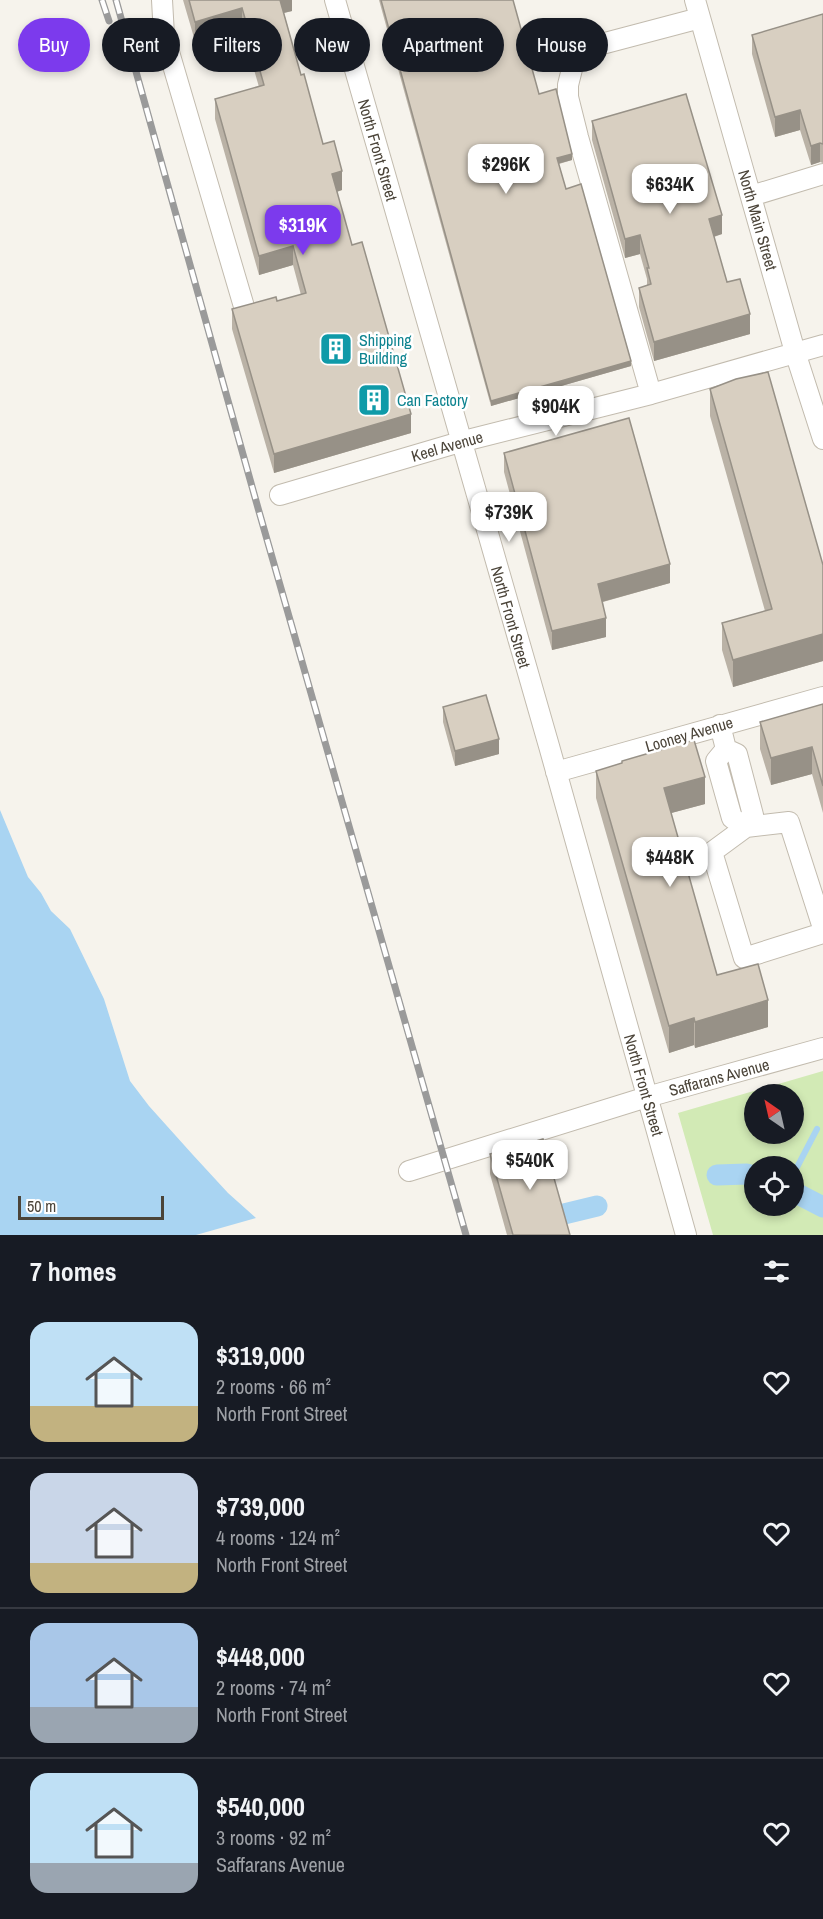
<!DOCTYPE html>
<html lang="en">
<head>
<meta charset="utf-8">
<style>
  body { margin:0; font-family:"Archivo Narrow",sans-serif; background:#242831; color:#f1f3f6; height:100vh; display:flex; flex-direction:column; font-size:22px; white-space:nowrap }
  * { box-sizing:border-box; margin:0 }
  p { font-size:20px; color:#9ea1a6 }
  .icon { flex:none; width:33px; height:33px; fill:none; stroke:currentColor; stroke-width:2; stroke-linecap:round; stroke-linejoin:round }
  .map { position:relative; height:1235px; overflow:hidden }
  .sheet { display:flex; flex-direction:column; background:#171b24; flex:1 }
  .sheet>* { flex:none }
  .hud { position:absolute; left:18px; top:18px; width:788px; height:54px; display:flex; gap:12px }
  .needle { width:39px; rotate:326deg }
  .fabs { position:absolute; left:744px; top:1084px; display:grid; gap:12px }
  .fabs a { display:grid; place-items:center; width:60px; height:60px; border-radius:50%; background:#171b24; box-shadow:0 3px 9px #0003; font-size:30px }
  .scale { position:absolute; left:18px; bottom:15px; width:146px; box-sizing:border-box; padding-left:6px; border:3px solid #4b4439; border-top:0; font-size:16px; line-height:21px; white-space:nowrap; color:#4b4439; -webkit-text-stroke:4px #fff; paint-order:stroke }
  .price { position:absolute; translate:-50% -51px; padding:0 14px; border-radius:12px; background:#fff; color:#222; font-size:20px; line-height:39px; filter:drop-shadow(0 2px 3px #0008) }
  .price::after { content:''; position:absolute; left:50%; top:36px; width:18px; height:14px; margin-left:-9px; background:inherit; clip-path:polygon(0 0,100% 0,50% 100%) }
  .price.current { background:#7c3aed; color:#fff }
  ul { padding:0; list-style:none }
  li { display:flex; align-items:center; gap:18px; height:150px; padding:0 30px }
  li+li { border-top:2px solid #363941 }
  li span { display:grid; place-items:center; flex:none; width:168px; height:120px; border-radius:18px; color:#555 }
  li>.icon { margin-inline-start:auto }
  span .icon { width:72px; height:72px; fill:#fffc; stroke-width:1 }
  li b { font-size:26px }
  h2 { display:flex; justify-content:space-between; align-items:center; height:72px; padding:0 30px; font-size:26px }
  .tag { padding:0 21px; border-radius:27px; background:#171b24; box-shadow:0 3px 9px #0003; font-size:21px; line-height:54px }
  .tag.current { background:#7c3aed; color:#fff }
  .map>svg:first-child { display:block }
  .green { fill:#d2eab5; fill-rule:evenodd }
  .water { fill:#a9d4f2 }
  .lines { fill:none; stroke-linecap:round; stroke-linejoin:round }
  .stream { stroke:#a9d4f2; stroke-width:6 }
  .canal { stroke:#a9d4f2; stroke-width:21 }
  .minor-casing { stroke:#c2bbae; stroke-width:22 }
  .minor { stroke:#fff; stroke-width:20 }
  .rail-casing { stroke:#9a9a9a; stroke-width:7 }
  .rail { stroke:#fff; stroke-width:4.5; stroke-dasharray:14; stroke-linecap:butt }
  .wall { fill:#bab2a6 }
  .shaded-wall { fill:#979187 }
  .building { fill:#d8cfc1; stroke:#979187; stroke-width:1.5 }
  .labels { text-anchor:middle; stroke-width:5; stroke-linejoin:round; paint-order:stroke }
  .street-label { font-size:16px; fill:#4b4439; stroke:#fff }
  .culture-label { font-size:16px; fill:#0d838f; stroke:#fff; text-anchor:start }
</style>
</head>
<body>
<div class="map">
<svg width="823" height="1235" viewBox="0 0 823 1235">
  <rect width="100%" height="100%" fill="#f6f3ec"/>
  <path class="green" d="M 823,1071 L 823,1235 L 713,1235 L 678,1113 ZM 754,1095 L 794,1095 L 794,1134 L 754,1134 ZM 754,1167 L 794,1167 L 794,1206 L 754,1206 Z"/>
  <path class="water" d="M 0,810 L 28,877 L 41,893 L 51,911 L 70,929 L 104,999 L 130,1081 L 149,1106 L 193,1155 L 228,1193 L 256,1218 L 196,1235 L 0,1235 Z"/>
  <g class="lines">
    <path class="stream" d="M 794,1173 L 817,1129"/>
    <path class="canal" d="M 717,1175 L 747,1174 L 754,1176
      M 794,1192 L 823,1207
      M 564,1214 L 597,1206"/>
    <g class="minor-casing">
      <path id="minor" d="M 162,0 L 164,35 L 245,310
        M 335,0 L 549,746 L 686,1235
        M 695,0 L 795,352 L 823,439
        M 751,196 L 823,174
        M 651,394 L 578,137 L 568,97 L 568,85 L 574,61 L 594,46 L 700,18
        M 280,495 L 460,442 L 651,394 L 823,345
        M 720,725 L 726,749 L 737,754 L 753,815 L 746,827 L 712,852 L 744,958 L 823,933
        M 726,749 L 716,761 L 732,818 L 746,827 L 789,822 L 823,928
        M 556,772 L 823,697
        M 409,1171 L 647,1097 L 823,1048"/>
    </g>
    <use href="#minor" class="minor"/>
    <g class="rail-casing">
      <path id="rail" d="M 102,0 L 109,21
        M 116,0 L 258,508 L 466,1235"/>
    </g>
    <use href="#rail" class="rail"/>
  </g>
  <path class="wall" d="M 183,0 L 292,0 L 292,11 L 284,13 L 301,75 L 323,144 L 342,190 L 337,192 L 352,245 L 411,433 L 274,473 L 232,329 L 232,309 L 277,301 L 301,295 L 293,265 L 259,275 L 215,119 L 215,99 L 259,87 L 242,28 L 195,41 Z
    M 379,0 L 513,0 L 539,94 L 572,160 L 559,164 L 566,189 L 631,366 L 491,406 Z
    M 823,14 L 823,163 L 820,162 L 811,165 L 800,130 L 775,137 L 752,54 L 752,35 Z
    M 592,121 L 722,234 L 714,237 L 727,282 L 750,334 L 654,361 L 639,307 L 639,288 L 647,286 L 647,279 L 640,254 L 625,258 L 592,140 Z
    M 710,389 L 823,565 L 823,661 L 733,687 L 722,650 L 722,623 L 765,611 L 710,416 Z
    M 504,453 L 670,583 L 603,602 L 606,637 L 552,650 L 504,472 Z
    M 823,704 L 823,813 L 812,774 L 771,785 L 760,749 L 760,722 Z
    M 443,707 L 499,754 L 455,766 L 443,722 Z
    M 622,761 L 705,804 L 671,813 L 717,975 L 768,1027 L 695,1048 L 694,1045 L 669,1053 L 596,798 L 596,771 L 622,763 Z
    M 490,1154 L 570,1235 L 507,1235 L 490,1174 Z"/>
  <path class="shaded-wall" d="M 279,0 L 292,0 L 292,11 L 279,14 Z
    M 242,8 L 242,28 L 195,41 L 195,22 Z
    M 800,110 L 800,130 L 775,137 L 775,117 Z
    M 820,143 L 820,162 L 811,165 L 811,146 Z
    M 572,154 L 572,160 L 557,164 L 557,158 Z
    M 342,171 L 342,190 L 332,193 L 332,174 Z
    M 722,215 L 722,234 L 709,238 L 709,219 Z
    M 640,235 L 640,254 L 625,258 L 625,239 Z
    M 293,246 L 293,265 L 259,275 L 259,256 Z
    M 750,314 L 750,334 L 654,361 L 654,342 Z
    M 631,361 L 631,366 L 491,406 L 491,401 Z
    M 411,414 L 411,433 L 274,473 L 274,454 Z
    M 670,564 L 670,583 L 598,603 L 598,584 Z
    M 606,618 L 606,637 L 552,650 L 552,631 Z
    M 823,634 L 823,661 L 733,687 L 733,660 Z
    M 499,739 L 499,754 L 455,766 L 455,751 Z
    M 812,747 L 812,774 L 771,785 L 771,758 Z
    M 705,777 L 705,804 L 664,815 L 664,788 Z
    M 768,1000 L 768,1027 L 695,1048 L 695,1022 Z
    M 694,1018 L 694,1045 L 669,1053 L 669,1026 Z"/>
  <path class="building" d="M 189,0 L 280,0 L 301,75 L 304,74 L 323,144 L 334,141 L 342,171 L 332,174 L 352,245 L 362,242 L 411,414 L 274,454 L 232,309 L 276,297 L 277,301 L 306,293 L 293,246 L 259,256 L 215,99 L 264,85 L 242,8 L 195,22 Z
    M 381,0 L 513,0 L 539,94 L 556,89 L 572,154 L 557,158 L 566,189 L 581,184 L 631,361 L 491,401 Z
    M 823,14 L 823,144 L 820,143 L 811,146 L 800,110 L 775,117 L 752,35 Z
    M 686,94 L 722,215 L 709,219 L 727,282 L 740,279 L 750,314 L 654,342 L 639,288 L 651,284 L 647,268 L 649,268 L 640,235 L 625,239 L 592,121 Z
    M 768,372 L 823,565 L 823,634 L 733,660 L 722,623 L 772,609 L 710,389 L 736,379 Z
    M 629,418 L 670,564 L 598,584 L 606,618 L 552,631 L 504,453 Z
    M 486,695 L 499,739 L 455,751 L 443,707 Z
    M 823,704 L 823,786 L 812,747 L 771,758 L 760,722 Z
    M 694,740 L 705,777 L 664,788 L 698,908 L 717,975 L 758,964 L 768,1000 L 695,1022 L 694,1018 L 669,1026 L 596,771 L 622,763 L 622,761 Z
    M 543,1139 L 570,1235 L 513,1235 L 490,1154 Z"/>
  <defs>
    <g id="building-square" transform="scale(1.725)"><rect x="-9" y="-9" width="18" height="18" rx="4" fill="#0f9aa8" stroke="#fff"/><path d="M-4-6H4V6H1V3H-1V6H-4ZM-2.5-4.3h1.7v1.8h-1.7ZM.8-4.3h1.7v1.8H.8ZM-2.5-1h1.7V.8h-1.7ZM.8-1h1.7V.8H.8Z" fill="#fff"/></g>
  </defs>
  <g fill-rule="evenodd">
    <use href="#building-square" x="336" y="349"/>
    <use href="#building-square" x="374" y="400"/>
  </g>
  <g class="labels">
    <g class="street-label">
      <text transform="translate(378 150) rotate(74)" y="6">North Front Street</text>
      <text transform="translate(758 220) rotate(74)" y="6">North Main Street</text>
      <text transform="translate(447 446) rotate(-16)" y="6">Keel Avenue</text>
      <text transform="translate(511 617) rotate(74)" y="6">North Front Street</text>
      <text transform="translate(689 734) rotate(-16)" y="6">Looney Avenue</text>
      <text transform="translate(719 1077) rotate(-15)" y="6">Saffarans Avenue</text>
      <text transform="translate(644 1085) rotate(74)" y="6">North Front Street</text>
    </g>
    <g class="culture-label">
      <text x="359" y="346">Shipping<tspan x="359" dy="18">Building</tspan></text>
      <text x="397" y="406">Can Factory</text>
    </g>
  </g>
</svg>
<div class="fabs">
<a><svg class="needle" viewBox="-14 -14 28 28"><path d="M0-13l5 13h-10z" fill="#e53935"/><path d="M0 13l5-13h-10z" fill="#9ea1a6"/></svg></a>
<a><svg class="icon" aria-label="locate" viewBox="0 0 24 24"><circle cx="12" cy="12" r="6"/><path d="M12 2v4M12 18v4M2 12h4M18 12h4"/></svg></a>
</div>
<div class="scale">50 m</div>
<b class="price" style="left:506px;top:195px">$296K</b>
<b class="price" style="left:670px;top:215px">$634K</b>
<b class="price current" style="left:303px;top:256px">$319K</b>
<b class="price" style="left:556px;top:437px">$904K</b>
<b class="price" style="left:509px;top:543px">$739K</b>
<b class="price" style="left:670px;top:888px">$448K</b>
<b class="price" style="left:530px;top:1191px">$540K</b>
<div class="hud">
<a class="tag current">Buy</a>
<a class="tag">Rent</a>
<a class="tag">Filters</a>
<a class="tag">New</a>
<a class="tag">Apartment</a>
<a class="tag">House</a>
</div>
</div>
<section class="sheet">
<h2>7 homes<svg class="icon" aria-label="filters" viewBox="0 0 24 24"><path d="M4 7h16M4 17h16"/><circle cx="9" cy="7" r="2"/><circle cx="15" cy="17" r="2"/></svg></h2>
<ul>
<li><span style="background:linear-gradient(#bfe0f5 70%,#c2b280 0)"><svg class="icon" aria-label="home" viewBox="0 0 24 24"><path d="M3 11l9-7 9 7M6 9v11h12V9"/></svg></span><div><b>$319,000</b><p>2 rooms · 66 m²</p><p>North Front Street</p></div><svg class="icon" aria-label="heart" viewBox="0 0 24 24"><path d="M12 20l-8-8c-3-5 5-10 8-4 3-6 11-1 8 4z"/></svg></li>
<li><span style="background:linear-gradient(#c9d6e8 75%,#c2b280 0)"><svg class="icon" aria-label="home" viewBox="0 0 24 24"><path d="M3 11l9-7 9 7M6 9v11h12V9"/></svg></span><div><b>$739,000</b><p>4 rooms · 124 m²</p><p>North Front Street</p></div><svg class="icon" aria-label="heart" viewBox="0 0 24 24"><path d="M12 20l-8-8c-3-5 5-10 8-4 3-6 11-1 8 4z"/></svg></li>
<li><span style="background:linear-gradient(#a9c7e8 70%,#9aa5b1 0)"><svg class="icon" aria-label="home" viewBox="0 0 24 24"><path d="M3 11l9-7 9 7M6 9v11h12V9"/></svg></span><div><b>$448,000</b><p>2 rooms · 74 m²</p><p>North Front Street</p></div><svg class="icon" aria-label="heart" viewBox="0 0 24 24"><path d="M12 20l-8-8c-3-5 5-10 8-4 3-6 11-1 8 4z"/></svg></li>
<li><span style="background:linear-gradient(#bfe0f5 75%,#9aa5b1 0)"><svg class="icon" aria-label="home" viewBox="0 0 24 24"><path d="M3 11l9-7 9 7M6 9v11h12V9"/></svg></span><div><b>$540,000</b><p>3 rooms · 92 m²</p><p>Saffarans Avenue</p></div><svg class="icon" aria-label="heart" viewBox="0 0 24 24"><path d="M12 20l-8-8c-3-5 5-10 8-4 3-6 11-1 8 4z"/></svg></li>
</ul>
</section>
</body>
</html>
